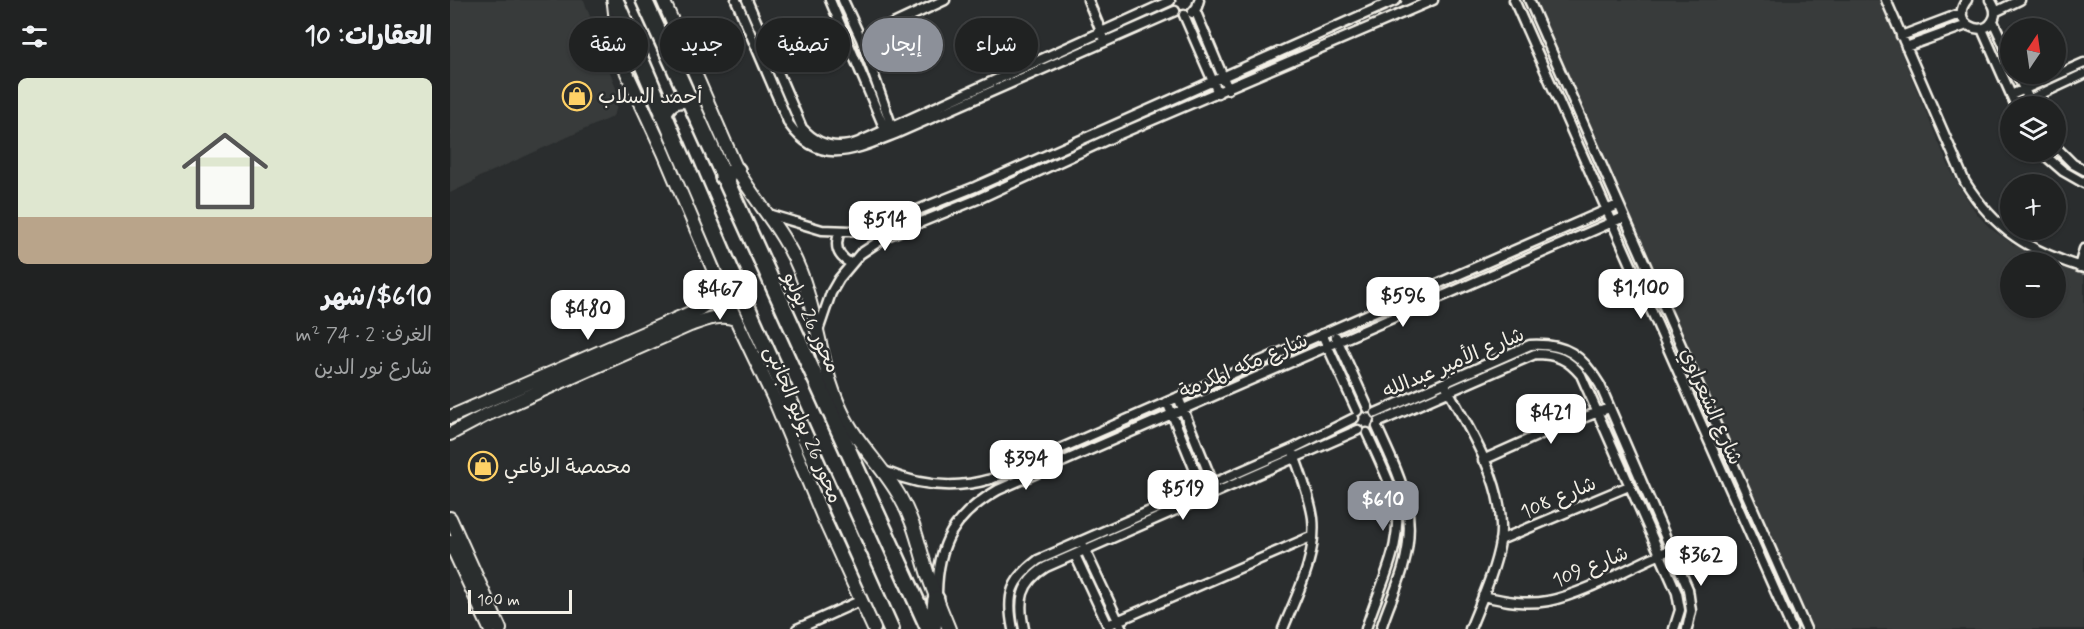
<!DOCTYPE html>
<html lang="ar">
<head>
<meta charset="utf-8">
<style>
  body { margin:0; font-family:Mynerve,"Playpen Sans Arabic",sans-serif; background:#2d2f2f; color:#f1f3f6; direction:rtl; height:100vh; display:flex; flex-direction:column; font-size:22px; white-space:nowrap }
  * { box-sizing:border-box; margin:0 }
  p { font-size:20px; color:#a2a4a5 }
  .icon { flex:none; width:33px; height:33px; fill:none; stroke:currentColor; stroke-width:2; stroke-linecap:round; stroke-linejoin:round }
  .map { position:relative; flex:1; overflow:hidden; direction:ltr }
  .details { display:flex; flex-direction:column; background:#202222; width:450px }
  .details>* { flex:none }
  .hud { position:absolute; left:18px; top:18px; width:570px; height:54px; direction:rtl; display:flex; gap:12px }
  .needle { width:39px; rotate:13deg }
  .fabs { position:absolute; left:1550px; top:18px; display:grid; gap:12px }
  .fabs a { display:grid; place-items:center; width:66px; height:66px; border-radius:50%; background:#202222; box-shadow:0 2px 4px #0004,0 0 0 2px #3d3f40; font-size:30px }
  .scale { position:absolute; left:18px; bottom:15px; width:104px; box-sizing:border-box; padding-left:6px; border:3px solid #f4f1e8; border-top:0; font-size:16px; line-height:21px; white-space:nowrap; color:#f4f1e8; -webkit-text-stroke:4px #2a2d2e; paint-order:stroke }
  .price { position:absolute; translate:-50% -51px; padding:0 14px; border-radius:12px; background:#fff; color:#222; font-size:20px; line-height:39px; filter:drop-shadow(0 2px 3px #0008) }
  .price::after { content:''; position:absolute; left:50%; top:36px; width:18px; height:14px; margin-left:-9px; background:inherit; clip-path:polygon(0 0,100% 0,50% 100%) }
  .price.active { background:#8c9099; color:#fff }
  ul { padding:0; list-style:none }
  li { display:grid; align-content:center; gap:12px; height:318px; padding:0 18px }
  li span { display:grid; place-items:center; height:186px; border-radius:9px; color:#555 }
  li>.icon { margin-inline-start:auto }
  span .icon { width:108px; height:108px; fill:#fffc; stroke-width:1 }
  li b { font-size:26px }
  h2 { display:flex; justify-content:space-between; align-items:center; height:72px; padding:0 18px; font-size:26px }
  .chip { padding:0 21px; border-radius:27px; background:#202222; box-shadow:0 2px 4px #0004,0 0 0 2px #3d3f40; font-size:21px; line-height:54px }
  .chip.active { background:#8c9099; color:#fff }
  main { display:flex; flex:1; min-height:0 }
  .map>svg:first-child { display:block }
  .built { fill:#373a3a }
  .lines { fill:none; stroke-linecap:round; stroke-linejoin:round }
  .street-casing { stroke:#f4f1e8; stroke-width:13 }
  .secondary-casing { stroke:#f4f1e8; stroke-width:16 }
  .highway-casing { stroke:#f4f1e8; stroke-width:20 }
  .street { stroke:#2a2d2e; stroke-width:8 }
  .secondary { stroke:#2a2d2e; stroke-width:12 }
  .highway { stroke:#2a2d2e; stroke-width:15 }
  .labels { text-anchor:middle; stroke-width:5; stroke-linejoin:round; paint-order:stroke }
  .poi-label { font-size:20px; fill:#f4f1e8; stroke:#2a2d2e; text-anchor:start }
  .street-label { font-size:20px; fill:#f4f1e8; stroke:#2a2d2e }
</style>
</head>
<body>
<main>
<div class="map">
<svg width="1634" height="629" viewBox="0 0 1634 629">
  <rect width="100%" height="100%" fill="#2a2d2e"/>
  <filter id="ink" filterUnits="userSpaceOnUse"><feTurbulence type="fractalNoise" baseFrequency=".0167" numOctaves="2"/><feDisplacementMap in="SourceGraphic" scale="12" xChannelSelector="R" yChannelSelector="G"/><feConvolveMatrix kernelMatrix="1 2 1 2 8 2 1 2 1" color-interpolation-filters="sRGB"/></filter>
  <g filter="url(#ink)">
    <path class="built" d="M 0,0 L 134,0 L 167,91 L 168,102 L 165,113 L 162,117 L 25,179 L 25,181 L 0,193 Z
      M 1072,0 L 1429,0 L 1497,162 L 1510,188 L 1527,214 L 1540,228 L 1564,245 L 1604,262 L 1560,262 L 1560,308 L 1605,308 L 1605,263 L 1634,273 L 1634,629 L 1349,629 L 1285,482 L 1222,346 Z"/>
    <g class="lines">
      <g class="street-casing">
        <path id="street" d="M 286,0 L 339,124 C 370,167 404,150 445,134 L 725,11
          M 297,0 L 352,128 C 368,146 388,150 409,142 L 720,1
          M 380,0 L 436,132
          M 393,0 L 411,39 L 443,130
          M 638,0 L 653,36
          M 1064,0 L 1342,629
          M 1079,0 L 1356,629
          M 1436,0 L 1515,182 C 1546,231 1579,251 1634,268
          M 1517,0 C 1498,23 1535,41 1544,18 C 1547,11 1544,5 1540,0
          M 745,10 L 778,89
          M 1545,12 L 1570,0
          M 742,13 L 747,7 L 749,0
          M 734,15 L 768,93
          M 1543,21 L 1560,58
          M 1532,29 L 1566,106
          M 1451,36 L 1512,13
          M 411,39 L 495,0
          M 1456,47 L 1517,25
          M 1567,74 L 1582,106
          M 1561,95 L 1634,63
          M 1565,106 L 1634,74
          M 1605,146 L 1623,164 L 1634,170
          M 1591,152 L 1613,171 L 1634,183
          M 318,214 L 372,230 L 401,231 L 430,225 L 525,187 L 946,0
          M 390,232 C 384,245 387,256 400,263
          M 1629,267 L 1634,249
          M 368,331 L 381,293 L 389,279 L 410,254 L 437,236 L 528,199 L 665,136 L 983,0
          M 872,334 L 907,411
          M 886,337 L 918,408
          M 997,388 C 1021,434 1058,487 1050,542 C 1045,571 1031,601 1020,629
          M 728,397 L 764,486
          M 717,402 L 753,490
          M 926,413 L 1080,345 C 1116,343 1132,355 1150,385 L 1238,589 L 1241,611 L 1237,629
          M 929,422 L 1085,354 C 1106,354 1118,359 1131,375 L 1227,593 L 1230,610 L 1224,629
          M 927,427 C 950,478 969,511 953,568 C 947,589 937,608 931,629
          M 1033,460 L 1091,434 L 1159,408
          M 434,471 C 469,486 504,490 541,479 L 1168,205
          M 1050,540 L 1179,486
          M 634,548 L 672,629
          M 625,555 L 659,628
          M 487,593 C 488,543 504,515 548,490 L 1174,217
          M 1033,596 C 1055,601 1076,605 1098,601 C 1134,594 1180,567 1215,552
          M 658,625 L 863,536
          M 347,629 L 412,600
          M 563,629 C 556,595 561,580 588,560 L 842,449 L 904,418
          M 574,629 C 568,601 570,583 596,567 L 908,430
          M 833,629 C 847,594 867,557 863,518 C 860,497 851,475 844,455
          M 916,629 C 929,585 958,541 943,493 C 936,473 926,453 917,433"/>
      </g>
      <g class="secondary-casing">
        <path id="secondary" d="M 213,0 L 287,170 C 308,205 335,233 350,271 C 368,316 370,366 391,410 C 406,443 433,466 450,497 C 466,525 469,548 479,578 C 485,595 492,612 499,629
          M 164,4 L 169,49 L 177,73 L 214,153 L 272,290 L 324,399 L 373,517 L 424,629
          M 0,417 L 249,309 L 268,296 L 273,285
          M 0,434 L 36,415 L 240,325 C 254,320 271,313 285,319
          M 0,518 L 50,629
          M 0,542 L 40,629"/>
      </g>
      <g class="highway-casing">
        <path id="highway" d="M 165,0 L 281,271 L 441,629
          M 194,0 L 479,629
          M 213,115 C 218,103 225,98 238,100
          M 273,177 L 287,170
          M 483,629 L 486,599"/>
      </g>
      <use href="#street" class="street"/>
      <use href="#secondary" class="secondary"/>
      <use href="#highway" class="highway"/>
    </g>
  </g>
  <defs>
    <g id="shop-ring" transform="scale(1.5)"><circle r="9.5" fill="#2a2d2e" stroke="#ffd166" stroke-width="1.5"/><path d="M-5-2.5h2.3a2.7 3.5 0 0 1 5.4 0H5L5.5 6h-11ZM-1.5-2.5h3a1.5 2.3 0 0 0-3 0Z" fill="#ffd166"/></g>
  </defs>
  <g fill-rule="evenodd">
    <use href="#shop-ring" x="127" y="96"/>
    <use href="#shop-ring" x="33" y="466"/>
  </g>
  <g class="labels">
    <g class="poi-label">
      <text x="148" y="103">أحمد السلاب</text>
      <text x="54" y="473">محمصة الرفاعي</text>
    </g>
    <g class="street-label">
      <text transform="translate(362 322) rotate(65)" y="7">محور 26 يوليو</text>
      <text transform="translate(1003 362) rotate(-23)" y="7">شارع الأمير عبدالله</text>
      <text transform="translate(793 365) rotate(-23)" y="7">شارع مكه المكرمة</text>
      <text transform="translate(1262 406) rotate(66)" y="7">شارع الشعراوي</text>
      <text transform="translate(354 424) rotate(67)" y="7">محور 26 يوليو الجانبى</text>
      <text transform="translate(1108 497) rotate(-23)" y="7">شارع 108</text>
      <text transform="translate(1140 566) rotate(-22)" y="7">شارع 109</text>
    </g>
  </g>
</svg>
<div class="fabs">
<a><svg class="needle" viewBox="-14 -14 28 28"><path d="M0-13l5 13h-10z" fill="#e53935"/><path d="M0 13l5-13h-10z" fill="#a2a4a5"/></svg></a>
<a><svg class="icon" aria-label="layers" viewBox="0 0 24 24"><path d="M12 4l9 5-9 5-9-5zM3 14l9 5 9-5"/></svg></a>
<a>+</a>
<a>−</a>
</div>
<div class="scale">100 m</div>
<b class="price" style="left:435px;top:252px">$514</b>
<b class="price" style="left:1191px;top:320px">$1,100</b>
<b class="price" style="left:270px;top:321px">$467</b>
<b class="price" style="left:953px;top:328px">$596</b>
<b class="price" style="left:138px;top:341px">$480</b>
<b class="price" style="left:1101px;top:445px">$421</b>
<b class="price" style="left:576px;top:491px">$394</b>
<b class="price" style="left:733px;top:521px">$519</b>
<b class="price active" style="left:933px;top:532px">$610</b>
<b class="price" style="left:1251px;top:587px">$362</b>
<div class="hud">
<a class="chip">شراء</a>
<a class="chip active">إيجار</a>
<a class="chip">تصفية</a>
<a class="chip">جديد</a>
<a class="chip">شقة</a>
</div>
</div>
<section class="details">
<h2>العقارات: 10<svg class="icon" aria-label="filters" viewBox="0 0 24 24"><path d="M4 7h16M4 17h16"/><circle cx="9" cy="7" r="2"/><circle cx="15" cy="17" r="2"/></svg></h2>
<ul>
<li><span style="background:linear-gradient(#dfe7d0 75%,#b9a48a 0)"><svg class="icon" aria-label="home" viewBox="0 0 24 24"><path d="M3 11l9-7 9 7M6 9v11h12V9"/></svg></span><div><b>$610/شهر</b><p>الغرف: 2 · 74 m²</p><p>شارع نور الدين</p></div></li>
</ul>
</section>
</main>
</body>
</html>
